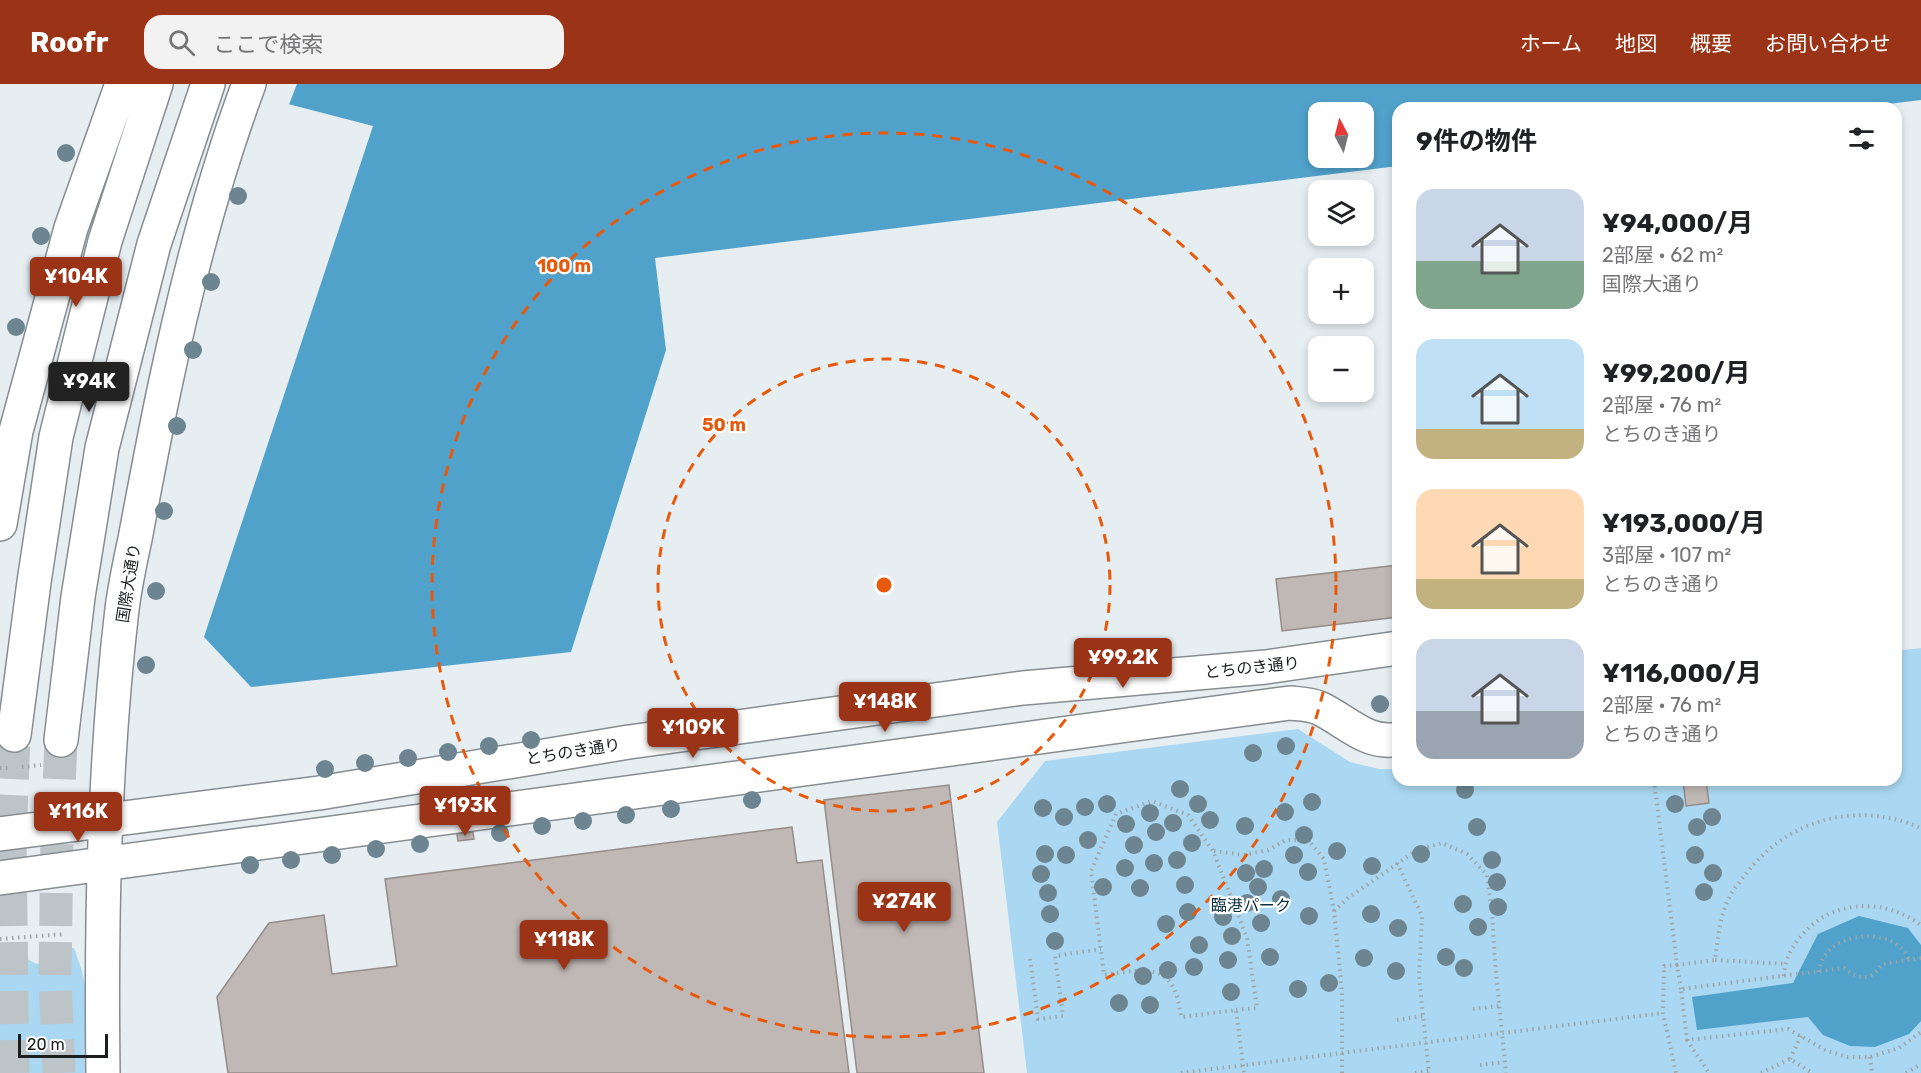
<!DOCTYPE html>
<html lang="ja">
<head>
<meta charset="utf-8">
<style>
  body { margin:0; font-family:Rubik,"Noto Sans JP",sans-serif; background:#f2f2f2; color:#202124; height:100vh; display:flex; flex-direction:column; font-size:22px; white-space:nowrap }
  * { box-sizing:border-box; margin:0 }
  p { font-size:20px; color:#757577 }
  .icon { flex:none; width:33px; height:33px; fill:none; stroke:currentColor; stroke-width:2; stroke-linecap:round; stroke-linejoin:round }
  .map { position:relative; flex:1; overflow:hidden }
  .details { position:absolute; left:1392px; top:18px; width:510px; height:684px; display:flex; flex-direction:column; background:#fff; border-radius:18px; box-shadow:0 3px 9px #0003 }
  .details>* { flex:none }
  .needle { width:39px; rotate:353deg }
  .tools { position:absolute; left:1308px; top:18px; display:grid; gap:12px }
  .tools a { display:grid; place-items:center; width:66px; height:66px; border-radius:12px; background:#fff; box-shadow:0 3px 9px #0003; font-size:30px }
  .scale { position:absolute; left:18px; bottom:15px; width:90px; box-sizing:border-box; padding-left:6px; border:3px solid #1b1e1f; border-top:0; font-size:16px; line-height:21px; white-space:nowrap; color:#1b1e1f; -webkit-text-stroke:4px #fff; paint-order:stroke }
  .price { position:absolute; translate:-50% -51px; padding:0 14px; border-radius:6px; background:#9b3316; color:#fff; font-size:20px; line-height:39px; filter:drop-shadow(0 2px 3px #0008) }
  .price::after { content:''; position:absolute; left:50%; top:36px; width:18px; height:14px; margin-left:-9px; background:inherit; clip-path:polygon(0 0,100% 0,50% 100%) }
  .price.current { background:#222; color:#fff }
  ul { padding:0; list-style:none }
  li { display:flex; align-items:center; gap:18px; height:150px; padding:0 24px }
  li span { display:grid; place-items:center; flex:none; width:168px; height:120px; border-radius:18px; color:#555 }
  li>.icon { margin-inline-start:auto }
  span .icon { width:72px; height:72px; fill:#fffc; stroke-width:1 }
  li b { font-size:26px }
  h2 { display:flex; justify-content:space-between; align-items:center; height:72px; padding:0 24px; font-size:26px }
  header { display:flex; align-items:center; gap:36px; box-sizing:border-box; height:84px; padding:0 30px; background:#9b3316; color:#fff }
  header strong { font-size:28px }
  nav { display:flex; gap:33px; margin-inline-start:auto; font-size:21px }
  .search { width:420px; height:54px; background:#f2f2f2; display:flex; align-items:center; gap:15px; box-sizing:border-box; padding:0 21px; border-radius:18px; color:#757577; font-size:22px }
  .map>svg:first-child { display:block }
  .green { fill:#aad8f2 }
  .water { fill:#51a2cb; fill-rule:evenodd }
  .pier { fill:#e6eef2 }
  .building { fill:#c0b8b5; stroke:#948c89; stroke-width:1.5 }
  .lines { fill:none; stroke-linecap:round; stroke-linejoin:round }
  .minor-tunnel { stroke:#bdc4c8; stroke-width:33; stroke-dasharray:33 16; stroke-linecap:butt }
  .minor-casing { stroke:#868d91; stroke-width:36 }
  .path { stroke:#9ea5a8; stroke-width:4; stroke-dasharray:1.5 4.5; stroke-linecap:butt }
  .minor { stroke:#fff; stroke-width:33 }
  .tree { fill:#6c8590 }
  .ring { fill:none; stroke:#e8590c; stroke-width:3; stroke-dasharray:10 8 }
  .labels { text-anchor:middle; stroke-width:4.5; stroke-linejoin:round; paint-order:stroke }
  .street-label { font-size:16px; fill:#1b1e1f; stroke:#fff }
  .park-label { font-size:16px; fill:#092f40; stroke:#fff }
  .centre { fill:#e8590c; stroke:#fff; stroke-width:3 }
  .ring-label { font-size:18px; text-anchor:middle; font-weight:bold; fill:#e8590c; stroke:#fff; stroke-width:4.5; stroke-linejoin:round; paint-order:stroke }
</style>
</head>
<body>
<header>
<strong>Roofr</strong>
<div class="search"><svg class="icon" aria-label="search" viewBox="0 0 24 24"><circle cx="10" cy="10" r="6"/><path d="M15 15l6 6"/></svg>ここで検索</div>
<nav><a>ホーム</a><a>地図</a><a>概要</a><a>お問い合わせ</a></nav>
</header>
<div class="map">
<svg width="1921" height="989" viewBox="0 0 1921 989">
  <rect width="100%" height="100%" fill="#e6eef2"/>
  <path class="green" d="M 1921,564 L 1921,989 L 1027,989 L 997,738 L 1045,677 L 1298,645 L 1350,678 L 1379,685 L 1398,685 L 1398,696 L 1896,696 L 1896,567 Z
    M 74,864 L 82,887 L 87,911 L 86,989 L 0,989 L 0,875 L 2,869 L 24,867 L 27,875 L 37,880 C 45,878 50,875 51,866 Z"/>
  <path class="water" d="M 191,0 L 1921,0 L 1921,16 L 1855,24 L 1398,24 L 1398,82 L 655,174 L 666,266 L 571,568 L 251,603 L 204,553 L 373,42 L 292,21 ZM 1318,28 L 1364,28 L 1364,74 L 1318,74 Z
    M 1859,832 L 1908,844 L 1921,861 L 1921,937 L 1909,950 L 1875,963 L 1850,962 L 1823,951 L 1808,933 L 1697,946 L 1692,913 L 1793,899 L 1818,850 Z"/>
  <path class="pier" d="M 188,0 L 297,0 L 288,23 L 191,3 Z"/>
  <path class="building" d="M 1398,481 L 1398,533 L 1282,547 L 1276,495 Z
    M 1683,696 L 1706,696 L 1709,719 L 1686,722 Z
    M 949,701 L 984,989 L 857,989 L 824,716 Z
    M 792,743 L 797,779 L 822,776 L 849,989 L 228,989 L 217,913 L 269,839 L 324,831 L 332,890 L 397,882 L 385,795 Z
    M 473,748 L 474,755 L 458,757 L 457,750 Z"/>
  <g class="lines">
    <path class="minor-tunnel" d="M 13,989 L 10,757 L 14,651
      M 59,989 L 55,896 L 57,750 L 61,656"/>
    <g class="minor-casing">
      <path id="minor" d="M 0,440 L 16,347 L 71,144 L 122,0
        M 14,651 L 34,498 L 56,353 L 105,157 L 156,0
        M 61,656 L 78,513 L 102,364 L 154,160 L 208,0
        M 0,750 L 319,709 L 629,658 L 1023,604 L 1266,583 L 1398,564
        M 0,794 L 1290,619 C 1299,620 1310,620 1319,624 C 1344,635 1367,662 1398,655
        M 103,989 C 101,834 104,679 122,525 C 125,502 130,478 135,455 C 144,407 153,359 163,311 C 185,206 211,101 249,0"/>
    </g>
    <path class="path" d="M 22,683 L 41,681
      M 0,684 L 8,684
      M 1654,696 L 1677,881 L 1664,882 L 1663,929 L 1676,989
      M 1214,767 L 1244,771 L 1268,766 L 1286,756 L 1308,756 L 1324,775 L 1334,827 L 1342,908 L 1342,989
      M 1397,779 L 1422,832 L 1419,892 L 1429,989
      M 1334,827 L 1348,814 L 1417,766 L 1442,759 L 1467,770 L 1487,791 L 1492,828 L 1495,878 L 1506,989
      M 0,855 L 65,850
      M 1921,874 L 1882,880 C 1871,897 1860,897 1844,884 L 1681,905 L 1687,956 L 1788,945 L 1827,967 L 1847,973 L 1870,973 L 1899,964 L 1921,948
      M 1030,875 L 1038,935 L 1063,932 L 1055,872 L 1101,865
      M 1715,876 L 1785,880
      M 1819,888 C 1822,847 1895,839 1909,876
      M 1784,892 C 1785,875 1792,862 1803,850 C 1833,815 1885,814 1921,841
      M 1681,905 L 1677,881 L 1715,876 C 1718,854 1720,830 1731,810 C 1735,803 1741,797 1745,791 C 1787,735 1857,716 1921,744
      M 1473,925 L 1499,922
      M 1236,926 L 1257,924 L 1247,854 L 1213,767 L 1188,731 L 1152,717 L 1116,730 L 1091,787 L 1104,891 C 1149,884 1175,879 1181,933 L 1236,926 L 1244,989
      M 1397,936 L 1424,932
      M 1687,956 L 1709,989
      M 1870,973 L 1872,989
      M 1790,975 L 1801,952
      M 1480,981 L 1504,978
      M 1181,989 L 1663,929
      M 1415,989 L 1429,987
      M 1761,989 L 1790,975 L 1812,989
      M 1906,989 L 1921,980"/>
    <use href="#minor" class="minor"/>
  </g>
  <g class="tree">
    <circle cx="66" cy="69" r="9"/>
    <circle cx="238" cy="112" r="9"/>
    <circle cx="41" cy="152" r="9"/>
    <circle cx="211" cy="198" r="9"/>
    <circle cx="16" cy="243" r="9"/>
    <circle cx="193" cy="266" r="9"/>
    <circle cx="177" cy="342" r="9"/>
    <circle cx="164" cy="427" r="9"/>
    <circle cx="156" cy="507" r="9"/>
    <circle cx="146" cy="581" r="9"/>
    <circle cx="1380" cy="620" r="9"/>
    <circle cx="531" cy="656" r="9"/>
    <circle cx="489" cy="662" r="9"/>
    <circle cx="1286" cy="662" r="9"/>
    <circle cx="448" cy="668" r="9"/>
    <circle cx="1253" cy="669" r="9"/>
    <circle cx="408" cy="674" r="9"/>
    <circle cx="365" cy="679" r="9"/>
    <circle cx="325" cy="685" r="9"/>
    <circle cx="1180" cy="705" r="9"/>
    <circle cx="1465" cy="706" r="9"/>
    <circle cx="752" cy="716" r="9"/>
    <circle cx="1312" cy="718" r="9"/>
    <circle cx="1107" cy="720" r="9"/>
    <circle cx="1198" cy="720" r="9"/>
    <circle cx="1675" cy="720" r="9"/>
    <circle cx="1085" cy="723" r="9"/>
    <circle cx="1043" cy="724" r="9"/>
    <circle cx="671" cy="725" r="9"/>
    <circle cx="1285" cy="728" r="9"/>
    <circle cx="1150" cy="729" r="9"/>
    <circle cx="626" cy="731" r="9"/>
    <circle cx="1064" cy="733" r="9"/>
    <circle cx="1712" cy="733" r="9"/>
    <circle cx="1210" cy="736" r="9"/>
    <circle cx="583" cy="737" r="9"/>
    <circle cx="1173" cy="739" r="9"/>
    <circle cx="1126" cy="740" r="9"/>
    <circle cx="542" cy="742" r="9"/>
    <circle cx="1245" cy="742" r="9"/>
    <circle cx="1477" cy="743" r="9"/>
    <circle cx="1697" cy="743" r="9"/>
    <circle cx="1156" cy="748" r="9"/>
    <circle cx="500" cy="749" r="9"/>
    <circle cx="1304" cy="751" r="9"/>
    <circle cx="1088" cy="756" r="9"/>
    <circle cx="1192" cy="759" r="9"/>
    <circle cx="420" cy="760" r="9"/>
    <circle cx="1134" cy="761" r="9"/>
    <circle cx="376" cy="765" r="9"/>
    <circle cx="1337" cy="767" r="9"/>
    <circle cx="1045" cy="770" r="9"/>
    <circle cx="1421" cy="770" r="9"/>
    <circle cx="332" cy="771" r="9"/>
    <circle cx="1066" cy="771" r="9"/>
    <circle cx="1294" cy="771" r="9"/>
    <circle cx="1695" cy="771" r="9"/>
    <circle cx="291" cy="776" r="9"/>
    <circle cx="1177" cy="776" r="9"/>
    <circle cx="1492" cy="776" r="9"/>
    <circle cx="1154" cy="779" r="9"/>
    <circle cx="250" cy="781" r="9"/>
    <circle cx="1372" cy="782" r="9"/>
    <circle cx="1125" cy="784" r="9"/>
    <circle cx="1264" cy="785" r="9"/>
    <circle cx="1308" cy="788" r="9"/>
    <circle cx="1246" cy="789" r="9"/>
    <circle cx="1713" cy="789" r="9"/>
    <circle cx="1041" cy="790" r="9"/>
    <circle cx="1497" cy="798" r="9"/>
    <circle cx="1185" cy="801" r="9"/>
    <circle cx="1103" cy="803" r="9"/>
    <circle cx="1258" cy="803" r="9"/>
    <circle cx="1140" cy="804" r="9"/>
    <circle cx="1704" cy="808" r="9"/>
    <circle cx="1048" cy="809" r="9"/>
    <circle cx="1281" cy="815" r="9"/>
    <circle cx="1247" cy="819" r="9"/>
    <circle cx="1463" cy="820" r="9"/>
    <circle cx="1498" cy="823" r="9"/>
    <circle cx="1188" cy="828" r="9"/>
    <circle cx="1050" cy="830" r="9"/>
    <circle cx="1371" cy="830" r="9"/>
    <circle cx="1309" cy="832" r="9"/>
    <circle cx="1223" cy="833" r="9"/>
    <circle cx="1261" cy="839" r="9"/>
    <circle cx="1166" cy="840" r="9"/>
    <circle cx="1478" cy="843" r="9"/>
    <circle cx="1398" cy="844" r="9"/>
    <circle cx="1232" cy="852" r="9"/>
    <circle cx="1055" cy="857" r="9"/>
    <circle cx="1199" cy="861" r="9"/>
    <circle cx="1270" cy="873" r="9"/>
    <circle cx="1446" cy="873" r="9"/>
    <circle cx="1364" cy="874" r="9"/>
    <circle cx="1228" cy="876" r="9"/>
    <circle cx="1194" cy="883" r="9"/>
    <circle cx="1464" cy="884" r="9"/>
    <circle cx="1168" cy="886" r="9"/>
    <circle cx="1396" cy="887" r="9"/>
    <circle cx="1143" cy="892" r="9"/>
    <circle cx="1329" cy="899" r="9"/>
    <circle cx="1298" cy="905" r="9"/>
    <circle cx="1231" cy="908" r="9"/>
    <circle cx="1119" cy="919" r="9"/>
    <circle cx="1150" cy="921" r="9"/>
  </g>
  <g class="ring">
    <circle cx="884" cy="501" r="226"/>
    <circle cx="884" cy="501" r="452"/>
  </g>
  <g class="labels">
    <g class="street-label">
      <text transform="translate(128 499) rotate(-81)" y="6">国際大通り</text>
      <text transform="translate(1252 583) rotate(-6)" y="6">とちのき通り</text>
      <text transform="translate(573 667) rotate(-9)" y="6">とちのき通り</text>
    </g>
    <g class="park-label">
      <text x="1251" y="827">臨港パーク</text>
    </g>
  </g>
  <circle cx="884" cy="501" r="9" class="centre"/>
  <g class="ring-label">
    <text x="564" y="188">100 m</text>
    <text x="724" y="347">50 m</text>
  </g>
</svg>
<div class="tools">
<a><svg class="needle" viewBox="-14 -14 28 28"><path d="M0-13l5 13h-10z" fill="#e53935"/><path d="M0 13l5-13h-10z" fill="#757577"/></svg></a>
<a><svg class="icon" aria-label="layers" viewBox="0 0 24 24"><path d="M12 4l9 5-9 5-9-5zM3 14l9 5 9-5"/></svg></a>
<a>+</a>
<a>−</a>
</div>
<div class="scale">20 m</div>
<b class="price" style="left:76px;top:224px">¥104K</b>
<b class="price current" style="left:89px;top:329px">¥94K</b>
<b class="price" style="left:1123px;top:605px">¥99.2K</b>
<b class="price" style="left:885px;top:649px">¥148K</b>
<b class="price" style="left:693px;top:675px">¥109K</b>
<b class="price" style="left:465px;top:753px">¥193K</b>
<b class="price" style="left:78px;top:759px">¥116K</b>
<b class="price" style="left:904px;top:849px">¥274K</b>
<b class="price" style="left:564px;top:887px">¥118K</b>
<section class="details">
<h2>9件の物件<svg class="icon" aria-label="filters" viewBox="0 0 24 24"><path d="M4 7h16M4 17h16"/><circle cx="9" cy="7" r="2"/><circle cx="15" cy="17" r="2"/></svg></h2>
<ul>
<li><span style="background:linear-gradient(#c9d6e8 60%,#7fa58c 0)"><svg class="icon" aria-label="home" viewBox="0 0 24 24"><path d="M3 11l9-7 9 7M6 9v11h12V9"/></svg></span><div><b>¥94,000/月</b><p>2部屋 · 62 m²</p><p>国際大通り</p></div></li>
<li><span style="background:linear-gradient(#bfe0f5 75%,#c2b280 0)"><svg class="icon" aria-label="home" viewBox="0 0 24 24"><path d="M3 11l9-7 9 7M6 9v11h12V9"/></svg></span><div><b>¥99,200/月</b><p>2部屋 · 76 m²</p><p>とちのき通り</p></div></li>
<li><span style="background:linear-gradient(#ffd9b3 75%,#c2b280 0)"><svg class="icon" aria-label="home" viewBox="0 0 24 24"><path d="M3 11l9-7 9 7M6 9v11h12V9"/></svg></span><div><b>¥193,000/月</b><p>3部屋 · 107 m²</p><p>とちのき通り</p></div></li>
<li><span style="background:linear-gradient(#c9d6e8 60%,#9aa5b1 0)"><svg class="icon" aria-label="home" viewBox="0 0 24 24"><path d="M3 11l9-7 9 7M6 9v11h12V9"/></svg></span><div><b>¥116,000/月</b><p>2部屋 · 76 m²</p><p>とちのき通り</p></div></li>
</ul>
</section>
</div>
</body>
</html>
